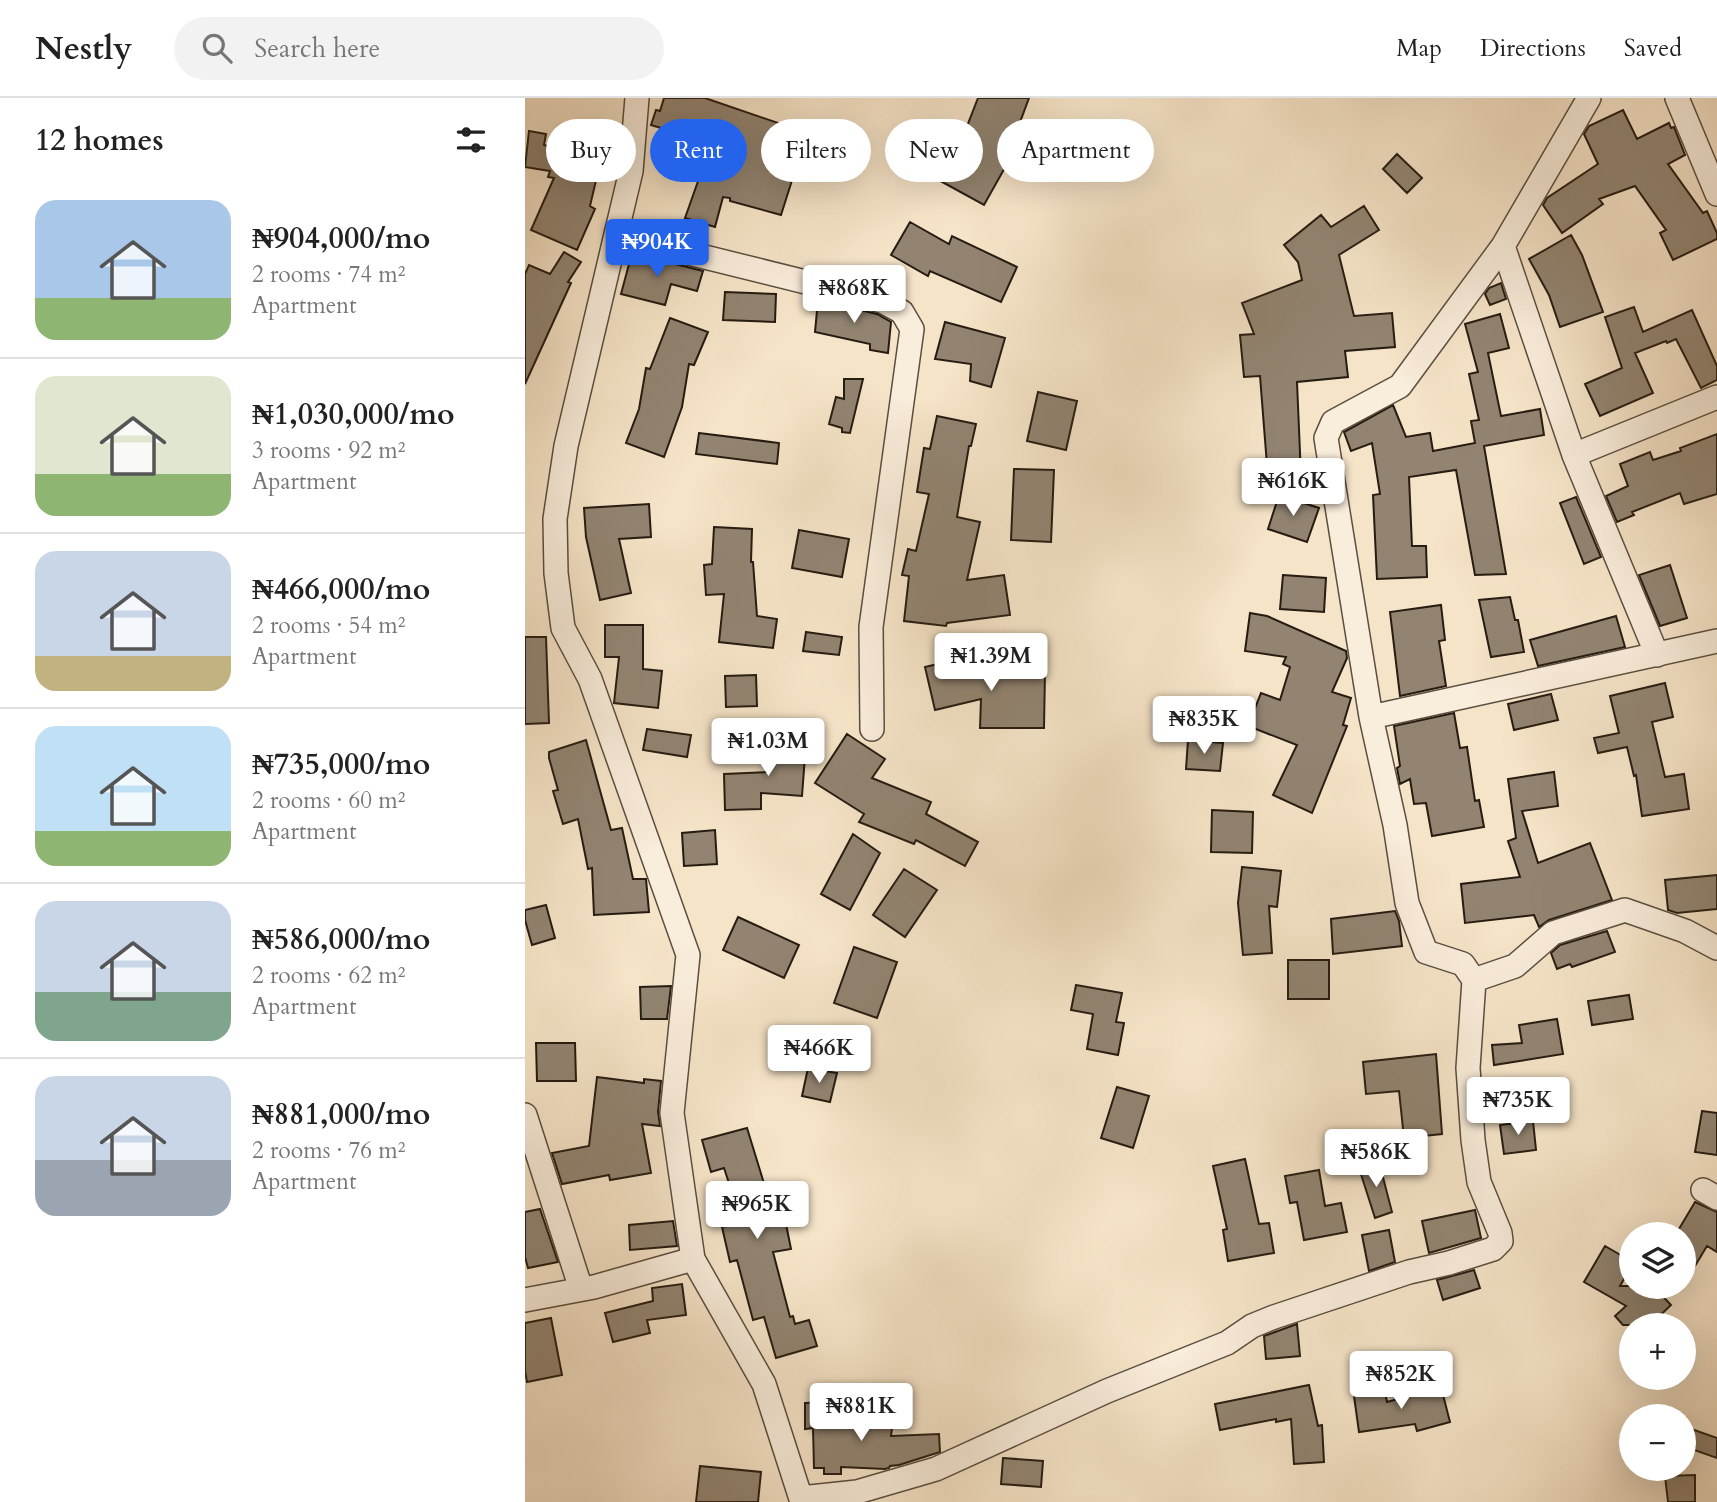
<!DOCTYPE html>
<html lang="en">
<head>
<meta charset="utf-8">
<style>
  body { margin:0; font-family:Cardo,serif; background:#f2f2f2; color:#222; height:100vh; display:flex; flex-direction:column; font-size:26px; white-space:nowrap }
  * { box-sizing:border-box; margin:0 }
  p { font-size:23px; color:#767676 }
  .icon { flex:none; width:38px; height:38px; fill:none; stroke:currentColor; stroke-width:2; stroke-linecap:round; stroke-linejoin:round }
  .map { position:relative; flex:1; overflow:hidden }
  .drawer { display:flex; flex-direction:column; background:#fff; width:525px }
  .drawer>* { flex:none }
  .hud { position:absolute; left:21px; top:21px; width:665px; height:63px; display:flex; gap:14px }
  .tools { position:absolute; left:1094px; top:1124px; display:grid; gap:14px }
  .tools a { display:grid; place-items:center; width:77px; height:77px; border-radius:50%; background:#fff; box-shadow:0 7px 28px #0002; font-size:35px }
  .price { position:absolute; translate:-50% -60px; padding:0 16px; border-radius:7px; background:#fff; color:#222; font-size:23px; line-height:46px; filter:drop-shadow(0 2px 4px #0008) }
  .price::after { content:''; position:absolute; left:50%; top:42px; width:21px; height:16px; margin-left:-10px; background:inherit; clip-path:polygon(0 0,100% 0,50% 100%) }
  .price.selected { background:#2563eb; color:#fff }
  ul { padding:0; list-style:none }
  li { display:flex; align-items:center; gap:21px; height:175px; padding:0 35px }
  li+li { border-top:2px solid #e0e0e0 }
  li span { display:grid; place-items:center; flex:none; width:196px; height:140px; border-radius:21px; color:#555 }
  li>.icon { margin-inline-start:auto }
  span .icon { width:84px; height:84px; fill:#fffc; stroke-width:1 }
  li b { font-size:30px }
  h2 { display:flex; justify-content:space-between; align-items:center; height:84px; padding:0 35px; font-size:30px }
  .pill { padding:0 24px; border-radius:32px; background:#fff; box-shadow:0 7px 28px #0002; font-size:24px; line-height:63px }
  .pill.selected { background:#2563eb; color:#fff }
  header { display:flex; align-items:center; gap:42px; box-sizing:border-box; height:98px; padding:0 35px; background:#fff; border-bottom:2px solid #e0e0e0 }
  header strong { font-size:33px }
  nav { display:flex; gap:38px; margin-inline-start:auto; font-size:24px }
  .search { width:490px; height:63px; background:#f2f2f2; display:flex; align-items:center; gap:18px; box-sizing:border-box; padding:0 24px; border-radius:38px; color:#767676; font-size:26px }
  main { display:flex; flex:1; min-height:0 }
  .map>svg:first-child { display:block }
  .building { fill:#928471; stroke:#261c12; stroke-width:2 }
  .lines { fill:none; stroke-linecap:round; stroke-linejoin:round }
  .minor-casing { stroke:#5a4e40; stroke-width:26 }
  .minor { stroke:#f9eddb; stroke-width:23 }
</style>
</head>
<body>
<header>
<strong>Nestly</strong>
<div class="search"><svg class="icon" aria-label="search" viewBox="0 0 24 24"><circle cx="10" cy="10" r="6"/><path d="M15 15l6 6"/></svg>Search here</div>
<nav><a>Map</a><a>Directions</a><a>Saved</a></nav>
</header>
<main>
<section class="drawer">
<h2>12 homes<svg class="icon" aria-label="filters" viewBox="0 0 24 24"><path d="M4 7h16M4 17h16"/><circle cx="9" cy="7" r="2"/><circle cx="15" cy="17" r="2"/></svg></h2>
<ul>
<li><span style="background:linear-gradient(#a9c7e8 70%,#8fb573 0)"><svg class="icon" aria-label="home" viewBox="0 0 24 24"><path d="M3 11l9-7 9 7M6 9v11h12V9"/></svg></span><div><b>₦904,000/mo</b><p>2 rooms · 74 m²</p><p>Apartment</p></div></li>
<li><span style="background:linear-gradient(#dfe7d0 70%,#8fb573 0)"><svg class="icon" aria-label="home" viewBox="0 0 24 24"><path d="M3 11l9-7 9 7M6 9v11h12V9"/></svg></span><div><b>₦1,030,000/mo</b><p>3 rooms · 92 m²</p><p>Apartment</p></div></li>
<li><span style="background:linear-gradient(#c9d6e8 75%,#c2b280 0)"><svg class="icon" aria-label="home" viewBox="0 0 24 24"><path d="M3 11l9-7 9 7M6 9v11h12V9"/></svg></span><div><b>₦466,000/mo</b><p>2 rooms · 54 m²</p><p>Apartment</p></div></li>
<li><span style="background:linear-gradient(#bfe0f5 75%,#8fb573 0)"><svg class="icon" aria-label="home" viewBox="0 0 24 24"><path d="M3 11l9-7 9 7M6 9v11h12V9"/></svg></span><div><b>₦735,000/mo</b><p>2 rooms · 60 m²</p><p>Apartment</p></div></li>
<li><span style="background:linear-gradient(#c9d6e8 65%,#7fa58c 0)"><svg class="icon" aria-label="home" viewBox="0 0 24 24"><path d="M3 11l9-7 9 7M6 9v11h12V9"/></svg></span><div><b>₦586,000/mo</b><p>2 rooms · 62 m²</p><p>Apartment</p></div></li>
<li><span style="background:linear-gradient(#c9d6e8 60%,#9aa5b1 0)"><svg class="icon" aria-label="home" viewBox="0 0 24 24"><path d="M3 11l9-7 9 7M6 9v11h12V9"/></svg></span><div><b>₦881,000/mo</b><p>2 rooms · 76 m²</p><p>Apartment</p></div></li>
</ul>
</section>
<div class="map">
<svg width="1192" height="1404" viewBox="0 0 1192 1404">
  <rect width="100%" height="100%" fill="#f6e4c8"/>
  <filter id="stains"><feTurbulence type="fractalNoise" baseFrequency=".00286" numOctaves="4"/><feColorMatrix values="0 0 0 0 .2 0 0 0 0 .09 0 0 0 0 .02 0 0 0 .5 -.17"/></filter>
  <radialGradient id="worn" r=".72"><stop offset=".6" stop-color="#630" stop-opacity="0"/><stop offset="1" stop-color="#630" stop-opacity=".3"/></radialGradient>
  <path class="building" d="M 139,0 L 180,0 L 282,35 L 256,117 L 205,103 L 205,100 L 198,99 L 190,129 L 160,120 L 177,72 L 184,44 L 126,27 L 131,12 L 135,13 Z
    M 453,0 L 504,0 L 480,65 L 482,66 L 459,107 L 410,80 L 433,39 L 437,41 Z
    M 1098,12 L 1112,41 L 1144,25 L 1146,30 L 1149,29 L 1160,57 L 1143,66 L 1178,115 L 1182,113 L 1192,135 L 1192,141 L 1148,162 L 1135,135 L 1141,132 L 1110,88 L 1074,101 L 1078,106 L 1037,135 L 1018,107 L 1022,100 L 1073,66 L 1059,36 L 1064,28 Z
    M 4,33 L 21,36 L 19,47 L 76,61 L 65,108 L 70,111 L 52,152 L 6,132 L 29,80 L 23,79 L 25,73 L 0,69 Z
    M 872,56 L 897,80 L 882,95 L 858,71 Z
    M 839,108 L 854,132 L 814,157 L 829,218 L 867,215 L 870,249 L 820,253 L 823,279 L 772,284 L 776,378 L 743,380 L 735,278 L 719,279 L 715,237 L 729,236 L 717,205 L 777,182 L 773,164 L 759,147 L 796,117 L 806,129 Z
    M 385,124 L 424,146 L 427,138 L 492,169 L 476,204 L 405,173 L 403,178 L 366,157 Z
    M 1046,137 L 1057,157 L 1078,214 L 1035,229 L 1024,197 L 1004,161 Z
    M 39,154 L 56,164 L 43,184 L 46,185 L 0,286 L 0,176 L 4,167 L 25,176 Z
    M 107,155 L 178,173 L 172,193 L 146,186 L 140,207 L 96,196 Z
    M 976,185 L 981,201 L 965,207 L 960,196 L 964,190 Z
    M 200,194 L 251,196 L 250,224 L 198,222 Z
    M 293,202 L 352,216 L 366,224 L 363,255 L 345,252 L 345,246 L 290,234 Z
    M 1109,209 L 1118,234 L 1167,212 L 1192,268 L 1192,282 L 1176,290 L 1151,241 L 1142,245 L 1141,243 L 1110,255 L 1128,295 L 1075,318 L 1060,286 L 1097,270 L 1080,219 Z
    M 975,216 L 984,250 L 963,255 L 976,318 L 1015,311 L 1019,337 L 959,348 L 981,476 L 950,477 L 931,372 L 884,379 L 887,448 L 901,448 L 902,479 L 852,481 L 848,397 L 855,396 L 847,345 L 826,353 L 819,334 L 868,307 L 881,339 L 905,335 L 908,353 L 950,345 L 946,323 L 954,322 L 944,276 L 953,274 L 940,226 Z
    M 145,220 L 183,234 L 169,267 L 164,266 L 157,309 L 139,359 L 101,345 L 114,311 L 121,270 L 125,271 Z
    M 420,224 L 480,240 L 466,289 L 445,283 L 446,266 L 410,261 Z
    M 319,281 L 338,281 L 325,335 L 317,334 L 317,330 L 304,326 L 311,299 L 319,301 Z
    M 513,294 L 552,303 L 541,352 L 502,343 Z
    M 412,318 L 451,326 L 446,348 L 444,348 L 432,419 L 455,424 L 442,482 L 479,477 L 485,517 L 422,525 L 421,528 L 379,523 L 384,478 L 377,477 L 383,451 L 391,453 L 404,396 L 392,394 L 399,350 L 405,351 Z
    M 174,335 L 254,345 L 252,366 L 171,356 Z
    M 1192,336 L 1192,396 L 1159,406 L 1155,395 L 1107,414 L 1109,417 L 1092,424 L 1081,398 L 1103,388 L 1095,366 L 1125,354 L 1128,362 L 1156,353 L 1155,350 Z
    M 489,371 L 529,372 L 526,444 L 486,442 Z
    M 754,397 L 794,410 L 782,444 L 743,431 Z
    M 1051,399 L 1076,459 L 1059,466 L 1035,405 Z
    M 124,406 L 126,439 L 94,441 L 106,495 L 75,502 L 61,439 L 59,410 Z
    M 189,429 L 227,431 L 226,464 L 228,464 L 232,518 L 252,521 L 248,550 L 194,544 L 199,496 L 181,497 L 179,467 L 187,466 Z
    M 274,432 L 324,441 L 317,479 L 267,470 Z
    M 1145,467 L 1162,520 L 1135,528 L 1114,477 Z
    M 758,477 L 801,480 L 799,514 L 755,511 Z
    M 985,499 L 990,522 L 993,522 L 999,554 L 966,559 L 954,502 Z
    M 916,507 L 920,542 L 914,543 L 921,588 L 875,598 L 865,514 Z
    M 725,515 L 742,518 L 821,553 L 822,560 L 807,594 L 826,600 L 818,627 L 822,628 L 787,715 L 748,697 L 772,647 L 723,628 L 736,595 L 755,602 L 765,569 L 758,566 L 761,559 L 720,553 Z
    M 1091,518 L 1100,549 L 1013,568 L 1005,542 Z
    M 80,527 L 118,527 L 118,571 L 137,573 L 133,610 L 89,605 L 94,559 L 80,559 Z
    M 281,534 L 317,539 L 314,557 L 278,553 Z
    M 0,539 L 21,539 L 24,625 L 0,626 Z
    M 438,560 L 440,570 L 520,573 L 519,630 L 455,630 L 456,601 L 410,612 L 400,569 Z
    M 231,577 L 232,608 L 201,609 L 200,578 Z
    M 1140,585 L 1148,619 L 1127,624 L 1140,679 L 1159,676 L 1164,711 L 1117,718 L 1111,677 L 1109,678 L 1102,649 L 1073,655 L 1069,640 L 1094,635 L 1085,598 Z
    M 1026,596 L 1033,622 L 989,632 L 983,606 Z
    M 929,615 L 935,650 L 942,649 L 950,703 L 954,702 L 959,729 L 907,738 L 901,705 L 889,706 L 885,681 L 875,686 L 872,670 L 875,668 L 869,628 Z
    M 122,631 L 166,637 L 162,659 L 118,652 Z
    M 322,636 L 360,661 L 347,680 L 406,704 L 401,716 L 453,744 L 440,768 L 391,742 L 389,746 L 334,724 L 339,716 L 290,685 Z
    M 61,642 L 86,732 L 97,730 L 108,781 L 121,781 L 124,814 L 69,817 L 67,770 L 63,771 L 53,721 L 38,726 L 28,693 L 33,692 L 24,660 L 24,654 Z
    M 663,642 L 698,645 L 695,673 L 661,671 Z
    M 245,643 L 281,645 L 277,698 L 236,695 L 236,711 L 200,712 L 199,676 L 243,674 Z
    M 1029,674 L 1033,708 L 997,713 L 1013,765 L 1065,745 L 1087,802 L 1024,822 L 1014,829 L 1009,817 L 940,825 L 936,786 L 995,779 L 983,743 L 991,740 L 983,681 Z
    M 687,712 L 728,714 L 727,755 L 686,754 Z
    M 190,732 L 192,766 L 159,768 L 157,735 Z
    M 328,736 L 355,755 L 325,812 L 296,796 Z
    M 717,769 L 756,773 L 752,809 L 744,808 L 747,855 L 718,857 L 713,805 Z
    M 379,771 L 412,792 L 380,839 L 348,817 Z
    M 1192,777 L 1192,811 L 1152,815 L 1143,812 L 1140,782 Z
    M 21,807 L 30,840 L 7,847 L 0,822 L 0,812 Z
    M 870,813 L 874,823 L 877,848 L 808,856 L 806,821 Z
    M 213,819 L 274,847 L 259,880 L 198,852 Z
    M 1082,833 L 1090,854 L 1047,869 L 1045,866 L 1032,871 L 1026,855 L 1035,847 Z
    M 329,849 L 372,864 L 352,920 L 309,905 Z
    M 763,862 L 804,862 L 804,901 L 763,901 Z
    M 551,887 L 597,895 L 591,924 L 599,925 L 593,957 L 562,951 L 568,916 L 546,912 Z
    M 146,888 L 142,921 L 116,921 L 115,889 Z
    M 1104,897 L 1108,921 L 1067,927 L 1063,903 Z
    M 1032,921 L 1038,956 L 969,967 L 967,947 L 997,945 L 994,927 Z
    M 11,945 L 50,945 L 51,983 L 12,983 Z
    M 911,956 L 917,1036 L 879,1040 L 874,993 L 841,996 L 838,964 Z
    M 283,970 L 312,975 L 305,1004 L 277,998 Z
    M 72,979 L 119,985 L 119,981 L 136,983 L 133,1014 L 135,1028 L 117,1026 L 126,1075 L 85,1082 L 84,1077 L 37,1086 L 27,1055 L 64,1048 Z
    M 592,989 L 624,998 L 608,1050 L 576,1040 Z
    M 1177,1013 L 1192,1015 L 1192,1057 L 1170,1054 Z
    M 1008,1023 L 1011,1052 L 979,1056 L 975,1027 Z
    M 222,1030 L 249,1118 L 259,1116 L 266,1151 L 248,1154 L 265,1219 L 268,1218 L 270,1226 L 284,1222 L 292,1248 L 251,1260 L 239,1219 L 228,1222 L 212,1162 L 205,1164 L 197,1129 L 217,1125 L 199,1070 L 186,1074 L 177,1042 Z
    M 720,1061 L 734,1126 L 744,1125 L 749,1155 L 703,1163 L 698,1132 L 702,1131 L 688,1068 Z
    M 854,1064 L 867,1114 L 850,1120 L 834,1070 Z
    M 794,1072 L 800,1108 L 816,1105 L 822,1134 L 779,1142 L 772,1104 L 765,1105 L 760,1078 Z
    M 1170,1104 L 1192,1114 L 1192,1154 L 1182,1148 L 1170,1168 L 1158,1161 L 1158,1136 L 1151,1136 Z
    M 15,1111 L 33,1164 L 3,1170 L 0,1159 L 0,1114 Z
    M 950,1112 L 956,1140 L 904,1155 L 897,1123 Z
    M 148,1123 L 152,1148 L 105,1152 L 104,1127 Z
    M 864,1132 L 870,1164 L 844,1173 L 837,1137 Z
    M 1080,1148 L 1106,1163 L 1106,1169 L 1095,1188 L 1128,1188 L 1146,1207 L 1125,1227 L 1098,1227 L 1090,1218 L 1101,1208 L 1059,1184 Z
    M 949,1172 L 955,1190 L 918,1202 L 912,1182 Z
    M 157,1186 L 161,1217 L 122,1222 L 125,1235 L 88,1244 L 80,1215 L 128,1203 L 127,1190 Z
    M 26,1220 L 37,1277 L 2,1284 L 0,1273 L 0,1225 Z
    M 772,1226 L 775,1258 L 741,1261 L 739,1238 Z
    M 784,1287 L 793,1328 L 797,1327 L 799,1364 L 769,1366 L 766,1321 L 751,1324 L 751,1321 L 695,1332 L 690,1306 Z
    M 916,1289 L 925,1324 L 892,1333 L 890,1326 L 834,1334 L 829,1298 L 860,1294 L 862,1304 Z
    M 310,1304 L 310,1327 L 367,1330 L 366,1338 L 414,1336 L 415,1354 L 374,1367 L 365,1368 L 364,1370 L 360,1371 L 316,1369 L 316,1376 L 299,1376 L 299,1370 L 289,1370 L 288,1330 L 280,1331 L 280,1305 Z
    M 1158,1328 L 1192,1340 L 1192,1360 L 1158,1348 Z
    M 478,1360 L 518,1363 L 516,1389 L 476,1386 Z
    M 175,1368 L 236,1374 L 233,1404 L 171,1404 Z
    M 1170,1377 L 1170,1404 L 1143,1404 L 1140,1378 Z"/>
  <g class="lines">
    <g class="minor-casing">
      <path id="minor" d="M 112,0 L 106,73 L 41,348 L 30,421 L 31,475 L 38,530 L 65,581 L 163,857 L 147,1015 L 168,1161 L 239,1286 L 277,1404
        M 1152,0 L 1192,96
        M 91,137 L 357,203 L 377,214 L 387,231 L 346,529 L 347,631
        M 978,148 L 1049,357 L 1132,557
        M 1049,357 L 1192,299
        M 846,619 L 1192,543
        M 949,882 L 990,868 L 1028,835 L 1100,812 L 1160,833 L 1192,850
        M 0,1017 L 56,1191
        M 1178,1092 L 1192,1100
        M 0,1202 L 69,1189 L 168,1161
        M 276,1400 L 332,1394 L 411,1371 L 582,1293 L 702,1245 L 727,1228 L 749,1219 L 884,1174 L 924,1165 L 968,1151 L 976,1143 L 975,1135 L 954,1084 L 948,1042 L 943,970 L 949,882 L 938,866 L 901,854 L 882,805 L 870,727 L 846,619 L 801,340 L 808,324 L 875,288 L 978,148 L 1064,0"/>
    </g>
    <use href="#minor" class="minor"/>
  </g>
  <rect width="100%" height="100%" filter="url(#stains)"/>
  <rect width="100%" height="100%" fill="url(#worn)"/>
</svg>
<div class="tools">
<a><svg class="icon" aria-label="layers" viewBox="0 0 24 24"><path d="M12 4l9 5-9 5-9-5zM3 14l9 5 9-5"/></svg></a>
<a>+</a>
<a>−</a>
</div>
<b class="price selected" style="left:132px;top:181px">₦904K</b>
<b class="price" style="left:329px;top:227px">₦868K</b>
<b class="price" style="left:768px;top:420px">₦616K</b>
<b class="price" style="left:466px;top:595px">₦1.39M</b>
<b class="price" style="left:679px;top:658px">₦835K</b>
<b class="price" style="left:243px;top:680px">₦1.03M</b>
<b class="price" style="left:294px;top:987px">₦466K</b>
<b class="price" style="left:993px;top:1039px">₦735K</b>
<b class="price" style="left:851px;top:1091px">₦586K</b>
<b class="price" style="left:232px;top:1143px">₦965K</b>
<b class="price" style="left:876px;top:1313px">₦852K</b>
<b class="price" style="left:336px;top:1345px">₦881K</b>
<div class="hud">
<a class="pill">Buy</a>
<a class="pill selected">Rent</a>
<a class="pill">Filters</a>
<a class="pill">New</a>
<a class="pill">Apartment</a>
</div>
</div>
</main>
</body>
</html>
